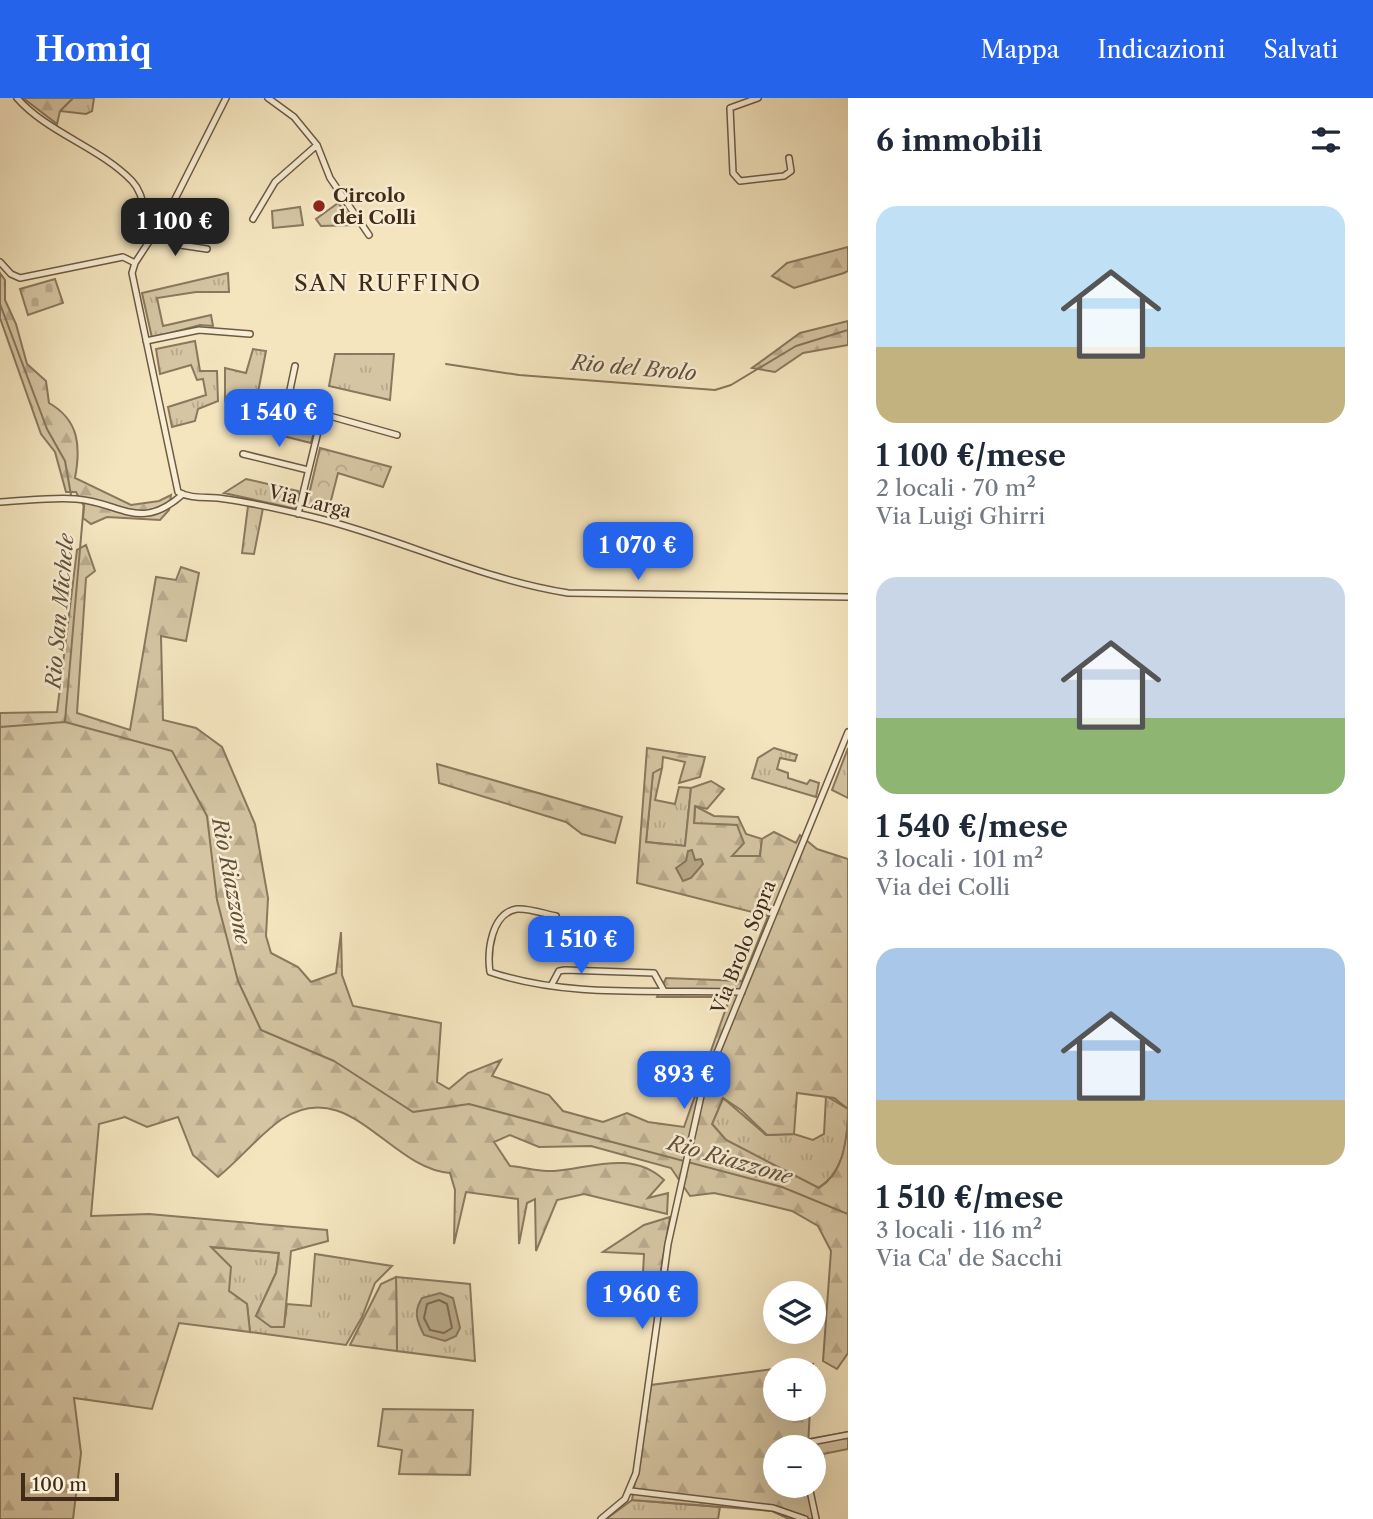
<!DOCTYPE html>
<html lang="it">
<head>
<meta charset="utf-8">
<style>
  body { margin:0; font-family:"Libre Caslon Text",serif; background:#f6f6f7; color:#1f2937; height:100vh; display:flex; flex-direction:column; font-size:26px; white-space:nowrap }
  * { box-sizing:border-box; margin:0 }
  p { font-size:23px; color:#747a83 }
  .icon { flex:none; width:38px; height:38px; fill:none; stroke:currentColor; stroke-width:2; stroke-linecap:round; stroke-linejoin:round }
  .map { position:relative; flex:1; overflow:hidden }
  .panel { display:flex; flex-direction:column; background:#fff; width:525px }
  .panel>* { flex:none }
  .buttons { position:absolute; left:763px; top:1183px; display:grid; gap:14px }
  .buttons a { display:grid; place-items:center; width:63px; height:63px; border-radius:50%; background:#fff; box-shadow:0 7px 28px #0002; font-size:35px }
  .scale { position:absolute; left:21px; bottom:18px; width:98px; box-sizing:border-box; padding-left:7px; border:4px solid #402b18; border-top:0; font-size:19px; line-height:24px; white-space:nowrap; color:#402b18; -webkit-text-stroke:5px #f8eed5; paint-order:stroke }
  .price { position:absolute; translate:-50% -60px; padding:0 16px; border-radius:14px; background:#2563eb; color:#fff; font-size:23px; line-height:46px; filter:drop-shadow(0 2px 4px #0008) }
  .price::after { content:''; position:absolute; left:50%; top:42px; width:21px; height:16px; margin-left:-10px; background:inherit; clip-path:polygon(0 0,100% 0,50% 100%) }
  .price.current { background:#222; color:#fff }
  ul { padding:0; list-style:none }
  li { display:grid; align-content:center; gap:14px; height:371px; padding:0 28px }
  li span { display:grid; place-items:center; height:217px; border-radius:21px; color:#555 }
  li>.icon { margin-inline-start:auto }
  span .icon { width:126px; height:126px; fill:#fffc; stroke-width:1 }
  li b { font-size:30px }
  h2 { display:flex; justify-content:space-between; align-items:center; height:84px; padding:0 28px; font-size:30px }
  header { display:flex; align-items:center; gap:42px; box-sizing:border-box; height:98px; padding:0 35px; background:#2563eb; color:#fff }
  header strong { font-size:33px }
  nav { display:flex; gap:38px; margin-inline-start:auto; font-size:24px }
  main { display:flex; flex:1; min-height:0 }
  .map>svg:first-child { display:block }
  .grass { fill:url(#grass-tufts); stroke:#8a785e; stroke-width:2 }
  .forest { fill:url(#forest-firs); stroke:#8a785e; stroke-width:2 }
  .cemetery { fill:url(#cemetery-stones); stroke:#8a785e; stroke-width:2 }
  .park { fill:url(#park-crowns); stroke:#8a785e; stroke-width:2 }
  .pitch { fill:#d5c5a3; stroke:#8a785e; stroke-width:2 }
  .water { fill:#b7a686; stroke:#87755a; stroke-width:2 }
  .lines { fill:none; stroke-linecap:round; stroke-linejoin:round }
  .shore { stroke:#7c684f; stroke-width:2 }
  .stream { stroke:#87755a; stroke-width:2 }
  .minor-casing { stroke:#6d5a42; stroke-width:8 }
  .minor { stroke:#f8eed5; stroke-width:5 }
  .poi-dot { fill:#8f2418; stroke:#f8eed5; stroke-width:2.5 }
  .labels { text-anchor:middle; stroke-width:5; stroke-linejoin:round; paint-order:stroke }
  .poi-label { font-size:19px; font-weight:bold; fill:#402b18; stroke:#f8eed5; text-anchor:start }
  .street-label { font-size:19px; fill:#402b18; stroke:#f8eed5 }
  .water-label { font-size:21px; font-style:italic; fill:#645039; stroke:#f8eed5 }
  .quarter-label { font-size:23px; letter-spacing:2px; fill:#402b18; stroke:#f8eed5 }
</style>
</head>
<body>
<header>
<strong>Homiq</strong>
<nav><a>Mappa</a><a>Indicazioni</a><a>Salvati</a></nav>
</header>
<main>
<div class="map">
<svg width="848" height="1421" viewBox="0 0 848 1421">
  <defs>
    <pattern id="grass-tufts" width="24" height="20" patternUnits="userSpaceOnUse" patternTransform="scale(1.75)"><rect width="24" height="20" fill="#d5c5a3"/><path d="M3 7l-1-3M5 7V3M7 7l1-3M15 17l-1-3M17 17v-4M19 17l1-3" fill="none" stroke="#b8a98c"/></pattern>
    <pattern id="forest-firs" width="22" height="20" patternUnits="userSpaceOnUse" patternTransform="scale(1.75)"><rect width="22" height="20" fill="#d5c5a3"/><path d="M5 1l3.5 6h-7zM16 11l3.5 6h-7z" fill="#b8a98c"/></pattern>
    <pattern id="cemetery-stones" width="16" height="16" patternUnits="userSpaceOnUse" patternTransform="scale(1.75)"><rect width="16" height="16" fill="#d5c5a3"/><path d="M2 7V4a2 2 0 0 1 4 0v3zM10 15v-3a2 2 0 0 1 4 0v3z" fill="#b8a98c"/></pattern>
    <pattern id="park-crowns" width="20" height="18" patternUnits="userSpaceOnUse" patternTransform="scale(1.75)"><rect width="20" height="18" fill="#d5c5a3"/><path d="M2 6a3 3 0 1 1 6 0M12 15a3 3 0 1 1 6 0" fill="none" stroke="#b8a98c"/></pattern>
  </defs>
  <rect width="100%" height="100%" fill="#f4e5bf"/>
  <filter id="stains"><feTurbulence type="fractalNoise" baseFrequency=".00286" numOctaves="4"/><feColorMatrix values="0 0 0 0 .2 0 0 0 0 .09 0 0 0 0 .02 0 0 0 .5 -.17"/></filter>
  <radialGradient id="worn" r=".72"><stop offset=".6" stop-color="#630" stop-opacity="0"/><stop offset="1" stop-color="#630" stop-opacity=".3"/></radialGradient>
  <path class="grass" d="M 73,0 L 94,0 L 92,13 L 86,16 L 60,13 Z
    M 228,175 L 229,194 L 196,194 L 157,200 L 163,228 L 211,217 L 213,228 L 200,227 L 152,240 L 142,195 Z
    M 195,243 L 200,273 L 217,273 L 218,303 L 198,311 L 195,323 L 172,329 L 168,309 L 206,297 L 203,281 L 197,282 L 191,267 L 160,276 L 156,251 Z
    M 253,251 L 266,253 L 254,315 L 225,303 L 225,270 L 246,275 Z
    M 335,256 L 394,256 L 390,302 L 329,288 Z
    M 259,312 L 284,318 L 285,313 L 317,323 L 311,345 L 243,328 L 242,320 L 254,321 Z
    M 246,381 L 298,393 L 296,411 L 224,395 Z
    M 248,408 L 263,410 L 254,456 L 242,455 Z
    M 774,650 L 797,657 L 795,663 L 780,660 L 777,671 L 788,675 L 788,680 L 807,686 L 810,682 L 819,685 L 816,699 L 752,680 L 758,660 Z
    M 848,650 L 848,700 L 832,692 Z
    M 662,670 L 655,702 L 675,706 L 679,689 L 691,690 L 685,748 L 646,744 L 653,674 Z
    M 695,708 L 714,718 L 738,719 L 746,736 L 762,741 L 760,758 L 731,758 L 737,727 L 694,726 Z
    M 826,998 L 848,1011 C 848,1040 845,1074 818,1090 L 726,1042 L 712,1026 L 723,1000 L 766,1037 L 794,1036 L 813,1042 L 824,1036 Z
    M 210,1149 L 279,1155 L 276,1175 L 256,1218 L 284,1228 L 287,1206 L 311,1208 L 315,1156 L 392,1168 L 375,1185 L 362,1219 L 346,1247 L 250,1234 L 247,1206 L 229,1193 Z
    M 396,1179 L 470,1186 L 475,1263 L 397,1253 Z
    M 848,1334 L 848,1351 L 823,1356 L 824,1361 L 814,1362 L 814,1349 L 808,1349 L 809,1341 Z
    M 632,1402 L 720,1409 L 718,1421 L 606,1421 Z"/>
  <path class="forest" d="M 23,0 L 73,0 L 60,13 L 57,26 Z
    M 848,149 L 848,173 L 844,175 L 794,190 L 772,178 L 787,165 Z
    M 0,175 L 5,182 L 5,202 L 16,226 L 27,266 L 46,283 L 49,305 C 79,322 81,348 75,380 L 131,407 L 159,403 L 171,397 L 169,412 L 160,422 L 107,419 L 91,426 L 83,420 L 84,408 L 76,394 L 66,394 L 55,354 L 41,336 L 0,220 Z
    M 848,223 L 848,247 L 803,255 L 775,274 L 752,270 L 800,235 Z
    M 86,447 L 95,473 L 86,480 L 77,615 L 130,632 L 156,479 L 176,482 L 181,469 L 199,475 L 186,543 L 161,538 L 163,622 L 196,630 L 222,649 L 255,726 L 268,800 L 266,838 L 271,855 L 298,869 L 311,884 L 336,875 L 341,834 L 342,877 L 353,908 L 441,925 L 437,984 L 449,991 L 468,975 L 501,962 L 492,978 L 549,997 L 563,1013 L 603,1024 L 627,1015 L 648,1024 L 684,1029 L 730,899 L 657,899 L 666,880 L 742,883 L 768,818 L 637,785 L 647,650 L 705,659 L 700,679 L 679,685 L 685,664 L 663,659 L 662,670 L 653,675 L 646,744 L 685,748 L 691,690 L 711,683 L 724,691 L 707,711 L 695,708 L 694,725 L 737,727 L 744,745 L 732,758 L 760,758 L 762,741 L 774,734 L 796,745 L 800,737 L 817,751 L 848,761 L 848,1011 L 834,1000 L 797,995 L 794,1036 L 767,1037 L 741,1012 L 723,1000 L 712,1026 L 726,1042 L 819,1090 C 843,1075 846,1046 848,1020 L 848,1255 L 837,1271 L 823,1263 L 831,1153 L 818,1128 L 792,1113 L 746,1102 L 714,1095 L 690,1098 L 671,1070 L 591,1048 L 539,1049 L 510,1037 L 494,1044 L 510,1068 C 524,1069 540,1074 554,1073 C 591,1070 632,1052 664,1082 L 648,1100 L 668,1095 L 667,1116 L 584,1096 L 557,1102 L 536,1153 L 535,1101 L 527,1105 L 519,1146 L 518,1101 L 466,1094 L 454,1146 L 455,1092 L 450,1075 C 390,1071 349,977 282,1021 C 260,1036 240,1061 218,1079 L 193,1057 L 178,1019 L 147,1029 L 125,1019 L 99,1026 L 91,1118 L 149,1116 L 327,1132 L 328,1143 L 291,1153 L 284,1229 L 271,1229 L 256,1218 L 276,1175 L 279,1155 L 211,1149 L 231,1169 L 229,1193 L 247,1206 L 250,1234 L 179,1225 L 152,1311 L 74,1300 L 81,1355 L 73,1421 L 0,1421 L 0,615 L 57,614 L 77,452 Z
    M 437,666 L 622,719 L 615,745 L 582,736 L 566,724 L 439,685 Z
    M 670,1119 L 660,1178 L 643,1175 L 644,1156 L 603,1154 L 644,1127 Z
    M 396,1179 L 397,1253 L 350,1247 L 381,1186 Z
    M 813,1266 L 812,1272 L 775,1272 L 775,1311 L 810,1311 L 808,1349 L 775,1349 L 775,1388 L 807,1388 L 819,1421 L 789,1421 L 772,1413 L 632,1402 L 651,1287 Z
    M 383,1311 L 473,1312 L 470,1377 L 399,1376 L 402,1352 L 378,1348 Z"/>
  <path class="cemetery" d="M 55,181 L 63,205 L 28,217 L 20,191 Z"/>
  <path class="park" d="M 338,105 L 357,127 L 321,128 L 316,121 Z
    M 320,350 L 391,369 L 383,389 L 338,375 L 328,414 L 306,409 Z"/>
  <path class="pitch" d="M 300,109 L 303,127 L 273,130 L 272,113 Z"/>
  <path class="water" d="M 692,752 L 695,762 L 701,761 L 703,766 L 691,780 L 683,783 L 676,770 L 686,763 L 688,753 Z
    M 440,1195 L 453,1200 L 460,1230 L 456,1238 L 445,1243 L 424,1237 C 417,1223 413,1214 422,1200 Z"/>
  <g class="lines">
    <path class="shore" d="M 439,1202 L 447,1206 L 452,1230 L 444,1235 L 430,1232 L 424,1220 L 427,1206 Z"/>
    <path class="stream" d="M 0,206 L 47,331 L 65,363 L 71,397
      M 446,266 L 519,277 L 715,292 L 731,287 L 796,248 L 848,232
      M 65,623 L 84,405
      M 0,629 L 65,624 L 172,653 L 207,718 L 217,802 L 238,883 L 261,932 L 334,963 L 413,1014 L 469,1006 L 782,1089 L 848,1116"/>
    <g class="minor-casing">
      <path id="minor" d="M 17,0 C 48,35 99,49 132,83 C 146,98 142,118 153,132 L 180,147 L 207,151
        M 226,0 L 169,113 L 135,165 L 132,175 L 178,394 C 193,402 208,398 225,401 C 254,405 284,412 313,419 C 400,440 479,481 568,495 L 848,499
        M 268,0 L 294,19 L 317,47 L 330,80 L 369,137
        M 758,0 L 730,10 L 733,75 L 740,83 L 784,78 L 791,73 L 789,60
        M 253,121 L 275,84 L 317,47
        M 0,164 L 11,176 L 20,180 L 123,159 L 135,165
        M 146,243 L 199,232 L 250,236
        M 295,268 L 287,306 L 397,337
        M 243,356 L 308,372
        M 0,404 C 25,403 51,399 76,401 C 120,404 140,435 183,396
        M 298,416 L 322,317
        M 556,818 C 545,816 529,810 517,811 C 491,815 487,854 490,874 C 570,901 659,891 742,894
        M 552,886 L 559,873 L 565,872 L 654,875 L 664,893
        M 806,1349 L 806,1345 L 848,1337
        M 809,1388 L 816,1421
        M 631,1393 L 773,1410 L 805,1421
        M 601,1421 L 625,1401 L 636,1375 L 668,1146 L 703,989 L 848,634"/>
    </g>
    <use href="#minor" class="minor"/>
  </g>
  <circle class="poi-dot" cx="319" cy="108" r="7"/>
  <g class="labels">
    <g class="poi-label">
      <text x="333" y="104">Circolo<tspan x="333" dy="22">dei Colli</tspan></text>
    </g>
    <g class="street-label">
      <text transform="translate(310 403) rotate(14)" y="7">Via Larga</text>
      <text transform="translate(743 849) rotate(-68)" y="7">Via Brolo Sopra</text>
    </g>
    <g class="water-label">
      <text transform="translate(634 270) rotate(5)" y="7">Rio del Brolo</text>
      <text transform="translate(60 513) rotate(-85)" y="7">Rio San Michele</text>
      <text transform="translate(231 783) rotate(79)" y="7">Rio Riazzone</text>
      <text transform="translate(730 1062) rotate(16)" y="7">Rio Riazzone</text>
    </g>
    <g class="quarter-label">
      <text x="388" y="193">SAN RUFFINO</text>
    </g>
  </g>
  <rect width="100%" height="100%" filter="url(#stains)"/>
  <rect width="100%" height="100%" fill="url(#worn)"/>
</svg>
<div class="buttons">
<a><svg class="icon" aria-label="layers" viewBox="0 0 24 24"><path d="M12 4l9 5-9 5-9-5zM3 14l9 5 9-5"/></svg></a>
<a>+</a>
<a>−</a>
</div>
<div class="scale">100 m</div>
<b class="price current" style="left:175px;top:160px">1 100 €</b>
<b class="price" style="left:279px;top:351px">1 540 €</b>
<b class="price" style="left:638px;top:484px">1 070 €</b>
<b class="price" style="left:581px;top:878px">1 510 €</b>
<b class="price" style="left:684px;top:1013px">893 €</b>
<b class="price" style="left:642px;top:1233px">1 960 €</b>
</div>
<section class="panel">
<h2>6 immobili<svg class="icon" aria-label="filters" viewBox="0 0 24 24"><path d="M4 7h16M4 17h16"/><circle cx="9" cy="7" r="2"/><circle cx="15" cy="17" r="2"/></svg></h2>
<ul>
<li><span style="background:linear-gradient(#bfe0f5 65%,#c2b280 0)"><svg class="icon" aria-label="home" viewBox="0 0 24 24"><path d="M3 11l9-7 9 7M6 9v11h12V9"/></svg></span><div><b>1 100 €/mese</b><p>2 locali · 70 m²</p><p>Via Luigi Ghirri</p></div></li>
<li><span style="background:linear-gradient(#c9d6e8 65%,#8fb573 0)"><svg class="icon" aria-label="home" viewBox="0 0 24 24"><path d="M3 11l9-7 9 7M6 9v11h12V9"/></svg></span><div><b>1 540 €/mese</b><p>3 locali · 101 m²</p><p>Via dei Colli</p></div></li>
<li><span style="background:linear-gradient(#a9c7e8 70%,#c2b280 0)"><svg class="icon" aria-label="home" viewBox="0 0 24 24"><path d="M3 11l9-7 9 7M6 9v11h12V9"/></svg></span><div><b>1 510 €/mese</b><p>3 locali · 116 m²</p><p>Via Ca' de Sacchi</p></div></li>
</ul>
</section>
</main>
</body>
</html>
